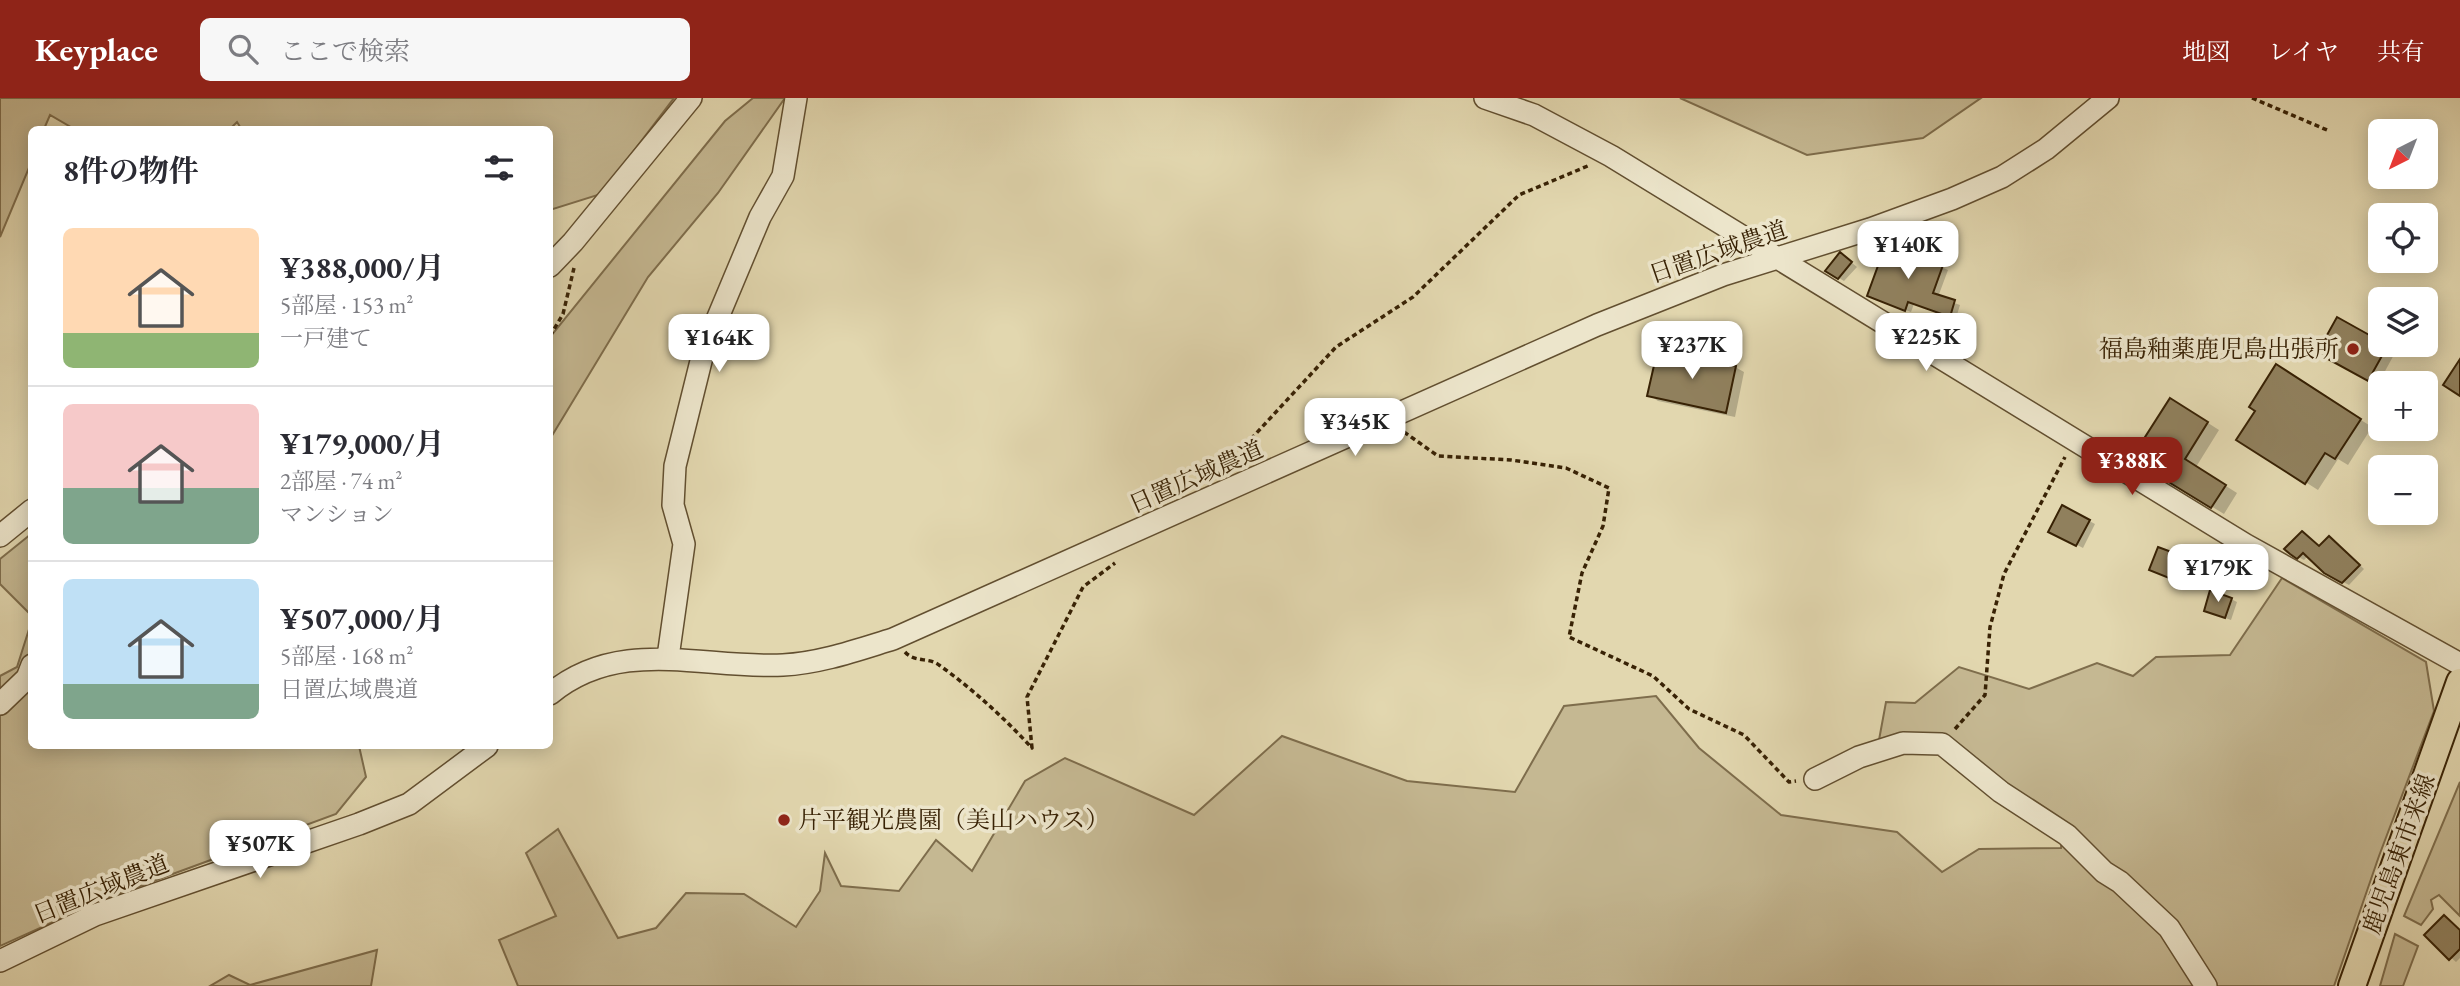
<!DOCTYPE html>
<html lang="ja">
<head>
<meta charset="utf-8">
<style>
  body { margin:0; font-family:"EB Garamond","Noto Serif JP",serif; background:#f7f7f7; color:#2b2b33; height:100vh; display:flex; flex-direction:column; font-size:26px; white-space:nowrap }
  * { box-sizing:border-box; margin:0 }
  p { font-size:23px; color:#7c7c81 }
  .icon { flex:none; width:38px; height:38px; fill:none; stroke:currentColor; stroke-width:2; stroke-linecap:round; stroke-linejoin:round }
  .map { position:relative; flex:1; overflow:hidden }
  .drawer { position:absolute; left:28px; top:28px; width:525px; height:623px; display:flex; flex-direction:column; background:#fff; border-radius:10px; box-shadow:0 4px 18px #0003 }
  .drawer>* { flex:none }
  .needle { width:46px; rotate:222deg }
  .controls { position:absolute; left:2368px; top:21px; display:grid; gap:14px }
  .controls a { display:grid; place-items:center; width:70px; height:70px; border-radius:10px; background:#fff; box-shadow:0 4px 18px #0003; font-size:35px }
  .price { position:absolute; translate:-50% -60px; padding:0 16px; border-radius:14px; background:#fff; color:#222; font-size:23px; line-height:46px; filter:drop-shadow(0 2px 4px #0008) }
  .price::after { content:''; position:absolute; left:50%; top:42px; width:21px; height:16px; margin-left:-10px; background:inherit; clip-path:polygon(0 0,100% 0,50% 100%) }
  .price.active { background:#8f2418; color:#fff }
  ul { padding:0; list-style:none }
  li { display:flex; align-items:center; gap:21px; height:175px; padding:0 35px }
  li+li { border-top:2px solid #e1e1e2 }
  li span { display:grid; place-items:center; flex:none; width:196px; height:140px; border-radius:10px; color:#555 }
  li>.icon { margin-inline-start:auto }
  span .icon { width:84px; height:84px; fill:#fffc; stroke-width:1 }
  li b { font-size:30px }
  h2 { display:flex; justify-content:space-between; align-items:center; height:84px; padding:0 35px; font-size:30px }
  header { display:flex; align-items:center; gap:42px; box-sizing:border-box; height:98px; padding:0 35px; background:#8f2418; color:#fff }
  header strong { font-size:33px }
  nav { display:flex; gap:38px; margin-inline-start:auto; font-size:24px }
  .search { width:490px; height:63px; background:#f7f7f7; display:flex; align-items:center; gap:18px; box-sizing:border-box; padding:0 24px; border-radius:10px; color:#7c7c81; font-size:26px }
  .map>svg:first-child { display:block }
  .green { fill:#c5b892; stroke:#7e6d4c; stroke-width:2 }
  .shadow { fill:#0003 }
  .building { fill:#90805d; stroke:#382205; stroke-width:2 }
  .lines { fill:none; stroke-linecap:round; stroke-linejoin:round }
  .minor-casing { stroke:#624f30; stroke-width:24 }
  .major-casing { stroke:#382205; stroke-width:30 }
  .path { stroke:#382205; stroke-width:3.5; stroke-dasharray:5 3.5; stroke-linecap:butt }
  .minor { stroke:#ece5cb; stroke-width:21 }
  .major { stroke:#e2d7af; stroke-width:26 }
  .poi-dot { fill:#8f2418; stroke:#ece5cb; stroke-width:2.5 }
  .labels { text-anchor:middle; stroke-width:7; stroke-linejoin:round; paint-order:stroke }
  .street-label { font-size:24px; fill:#382205; stroke:#ece5cb }
  .poi-label { font-size:24px; fill:#382205; stroke:#ece5cb; text-anchor:end }
</style>
</head>
<body>
<header>
<strong>Keyplace</strong>
<div class="search"><svg class="icon" aria-label="search" viewBox="0 0 24 24"><circle cx="10" cy="10" r="6"/><path d="M15 15l6 6"/></svg>ここで検索</div>
<nav><a>地図</a><a>レイヤ</a><a>共有</a></nav>
</header>
<div class="map">
<svg width="2460" height="888" viewBox="0 0 2460 888">
  <rect width="100%" height="100%" fill="#e2d7af"/>
  <filter id="stains"><feTurbulence type="fractalNoise" baseFrequency=".00286" numOctaves="4"/><feColorMatrix values="0 0 0 0 .2 0 0 0 0 .09 0 0 0 0 .02 0 0 0 .5 -.17"/></filter>
  <radialGradient id="worn" r=".72"><stop offset=".6" stop-color="#630" stop-opacity="0"/><stop offset="1" stop-color="#630" stop-opacity=".3"/></radialGradient>
  <path class="green" d="M 0,0 L 674,0 L 601,96 L 550,112 L 550,32 L 242,32 L 237,24 L 230,31 L 76,32 L 50,17 L 44,31 L 32,32 L 31,65 L 0,139 Z
    M 753,0 L 785,0 L 718,95 L 648,179 L 550,341 L 550,239 L 725,23 Z
    M 1680,0 L 1981,0 L 1923,40 L 1807,57 Z
    M 31,436 L 31,517 L 0,486 L 0,461 Z
    M 2282,480 L 2426,564 L 2434,613 L 2379,758 L 2334,888 L 518,888 L 499,842 L 556,818 L 526,755 L 558,731 L 618,840 L 656,830 L 686,795 L 744,796 L 796,829 L 820,793 L 825,755 L 841,788 L 899,793 L 936,742 L 972,773 L 1025,683 L 1065,660 L 1194,717 L 1282,638 L 1407,683 L 1515,694 L 1564,608 L 1656,598 L 1699,650 L 1781,717 L 1897,734 L 1942,774 L 1979,751 L 2061,750 L 2063,727 L 1945,654 L 1879,642 L 1886,604 L 1915,605 L 1959,569 L 2029,591 L 2097,565 L 2133,578 L 2156,559 L 2230,557 Z
    M 31,525 L 32,648 L 359,648 L 366,679 L 336,716 L 102,802 L 0,848 L 0,578 L 17,569 Z
    M 2460,684 L 2460,818 L 2439,797 L 2431,802 L 2433,811 L 2421,827 L 2404,818 Z
    M 2395,836 L 2418,848 L 2403,888 L 2380,888 Z
    M 377,852 L 371,888 L 210,888 L 229,877 L 250,887 Z"/>
  <path class="shadow" d="M 1888,145 L 1918,154 L 1923,157 L 1922,161 L 1948,172 L 1938,199 L 1960,207 L 1956,220 L 1914,206 L 1911,214 L 1875,201 Z
    M 1846,160 L 1857,169 L 1844,183 L 1839,180 Z
    M 2380,245 L 2396,253 L 2378,286 L 2320,254 Z
    M 1735,269 L 1744,274 L 1735,319 L 1658,303 L 1649,297 Z
    M 2288,276 L 2372,329 L 2348,367 L 2338,361 L 2318,392 L 2239,342 Z
    M 2183,309 L 2219,332 L 2196,369 L 2237,395 L 2224,416 L 2134,361 Z
    M 2063,409 L 2095,426 L 2083,450 L 2051,433 Z
    M 2303,435 L 2320,450 L 2329,440 L 2335,443 L 2364,471 L 2349,487 L 2325,474 L 2308,458 L 2304,462 L 2291,455 Z
    M 2187,462 L 2193,465 L 2185,485 L 2157,475 Z
    M 2231,501 L 2237,504 L 2231,522 L 2211,515 Z
    M 2444,819 L 2460,832 L 2460,860 L 2456,864 L 2426,837 Z"/>
  <path class="building" d="M 1887,143 L 1918,152 L 1917,157 L 1943,167 L 1933,195 L 1955,202 L 1950,219 L 1908,204 L 1905,213 L 1867,198 Z
    M 1840,154 L 1852,164 L 1838,181 L 1825,173 Z
    M 2337,219 L 2380,243 L 2380,247 L 2388,247 L 2368,283 L 2317,255 Z
    M 1658,250 L 1736,268 L 1726,315 L 1647,298 Z
    M 2460,261 L 2460,298 L 2443,287 Z
    M 2276,266 L 2361,321 L 2335,361 L 2325,355 L 2305,386 L 2236,342 L 2255,313 L 2249,309 Z
    M 2170,300 L 2208,324 L 2185,361 L 2226,387 L 2211,410 L 2131,361 Z
    M 2062,407 L 2090,422 L 2076,448 L 2048,434 Z
    M 2302,433 L 2319,448 L 2329,438 L 2360,467 L 2342,485 L 2324,475 L 2303,455 L 2297,461 L 2290,456 L 2284,451 Z
    M 2158,449 L 2188,460 L 2179,484 L 2149,472 Z
    M 2210,492 L 2232,500 L 2225,520 L 2204,513 Z
    M 2444,817 L 2460,832 L 2460,851 L 2449,862 L 2424,837 Z"/>
  <g class="lines">
    <g class="minor-casing">
      <path id="minor" d="M 1485,0 L 1534,17 L 1611,58 L 2246,447 L 2460,566
        M 550,168 L 573,144 L 691,0
        M 0,438 L 32,412
        M 668,559 L 684,446 L 673,407 L 675,368 L 703,255 L 760,119 L 783,78 L 796,0
        M 550,596 C 620,538 702,571 783,567 C 821,565 857,552 893,541 L 1597,227 L 1723,177 L 1870,131 L 1952,101 L 2002,79 L 2046,51 L 2108,0
        M 0,606 L 27,580 L 32,567
        M 1815,681 L 1859,659 L 1903,645 L 1942,646 L 2001,694 L 2067,737 L 2104,774 L 2120,784 L 2169,830 L 2206,888
        M 0,863 L 95,817 L 359,726 L 409,706 L 487,648"/>
    </g>
    <g class="major-casing">
      <path id="major" d="M 2352,888 L 2460,584"/>
    </g>
    <path class="path" d="M 2252,0 L 2327,32
      M 550,238 L 563,216 L 574,170
      M 1404,334 L 1438,358 L 1511,362 L 1566,370 L 1609,390 L 1603,428 L 1582,475 L 1569,539 L 1653,578 L 1689,611 L 1744,637 L 1789,684 L 1796,683
      M 1232,369 L 1251,341 L 1336,249 L 1413,199 L 1519,97 L 1590,67
      M 905,554 C 915,565 929,559 939,567 C 974,592 1003,619 1032,650 L 1027,599 L 1083,489 L 1115,465
      M 1955,631 L 1985,597 L 1990,529 L 2004,476 L 2065,359"/>
    <use href="#minor" class="minor"/>
    <use href="#major" class="major"/>
  </g>
  <g class="poi-dot">
    <circle cx="2353" cy="251" r="7"/>
    <circle cx="784" cy="722" r="7"/>
  </g>
  <g class="labels">
    <g class="street-label">
      <text transform="translate(1718 154) rotate(-19)" y="8">日置広域農道</text>
      <text transform="translate(1196 379) rotate(-24)" y="8">日置広域農道</text>
      <text transform="translate(2399 756) rotate(-70)" y="8">鹿児島東市来線</text>
      <text transform="translate(101 791) rotate(-22)" y="8">日置広域農道</text>
    </g>
    <g class="poi-label">
      <text x="2339" y="259">福島釉薬鹿児島出張所</text>
      <text x="798" y="730" text-anchor="start">片平観光農園（美山ハウス）</text>
    </g>
  </g>
  <rect width="100%" height="100%" filter="url(#stains)"/>
  <rect width="100%" height="100%" fill="url(#worn)"/>
</svg>
<div class="controls">
<a><svg class="needle" viewBox="-14 -14 28 28"><path d="M0-13l5 13h-10z" fill="#e53935"/><path d="M0 13l5-13h-10z" fill="#7c7c81"/></svg></a>
<a><svg class="icon" aria-label="locate" viewBox="0 0 24 24"><circle cx="12" cy="12" r="6"/><path d="M12 2v4M12 18v4M2 12h4M18 12h4"/></svg></a>
<a><svg class="icon" aria-label="layers" viewBox="0 0 24 24"><path d="M12 4l9 5-9 5-9-5zM3 14l9 5 9-5"/></svg></a>
<a>+</a>
<a>−</a>
</div>
<b class="price" style="left:1908px;top:183px">¥140K</b>
<b class="price" style="left:1926px;top:275px">¥225K</b>
<b class="price" style="left:719px;top:276px">¥164K</b>
<b class="price" style="left:1692px;top:283px">¥237K</b>
<b class="price" style="left:1355px;top:360px">¥345K</b>
<b class="price active" style="left:2132px;top:399px">¥388K</b>
<b class="price" style="left:2218px;top:506px">¥179K</b>
<b class="price" style="left:260px;top:782px">¥507K</b>
<section class="drawer">
<h2>8件の物件<svg class="icon" aria-label="filters" viewBox="0 0 24 24"><path d="M4 7h16M4 17h16"/><circle cx="9" cy="7" r="2"/><circle cx="15" cy="17" r="2"/></svg></h2>
<ul>
<li><span style="background:linear-gradient(#ffd9b3 75%,#8fb573 0)"><svg class="icon" aria-label="home" viewBox="0 0 24 24"><path d="M3 11l9-7 9 7M6 9v11h12V9"/></svg></span><div><b>¥388,000/月</b><p>5部屋 · 153 m²</p><p>一戸建て</p></div></li>
<li><span style="background:linear-gradient(#f6c9c9 60%,#7fa58c 0)"><svg class="icon" aria-label="home" viewBox="0 0 24 24"><path d="M3 11l9-7 9 7M6 9v11h12V9"/></svg></span><div><b>¥179,000/月</b><p>2部屋 · 74 m²</p><p>マンション</p></div></li>
<li><span style="background:linear-gradient(#bfe0f5 75%,#7fa58c 0)"><svg class="icon" aria-label="home" viewBox="0 0 24 24"><path d="M3 11l9-7 9 7M6 9v11h12V9"/></svg></span><div><b>¥507,000/月</b><p>5部屋 · 168 m²</p><p>日置広域農道</p></div></li>
</ul>
</section>
</div>
</body>
</html>
